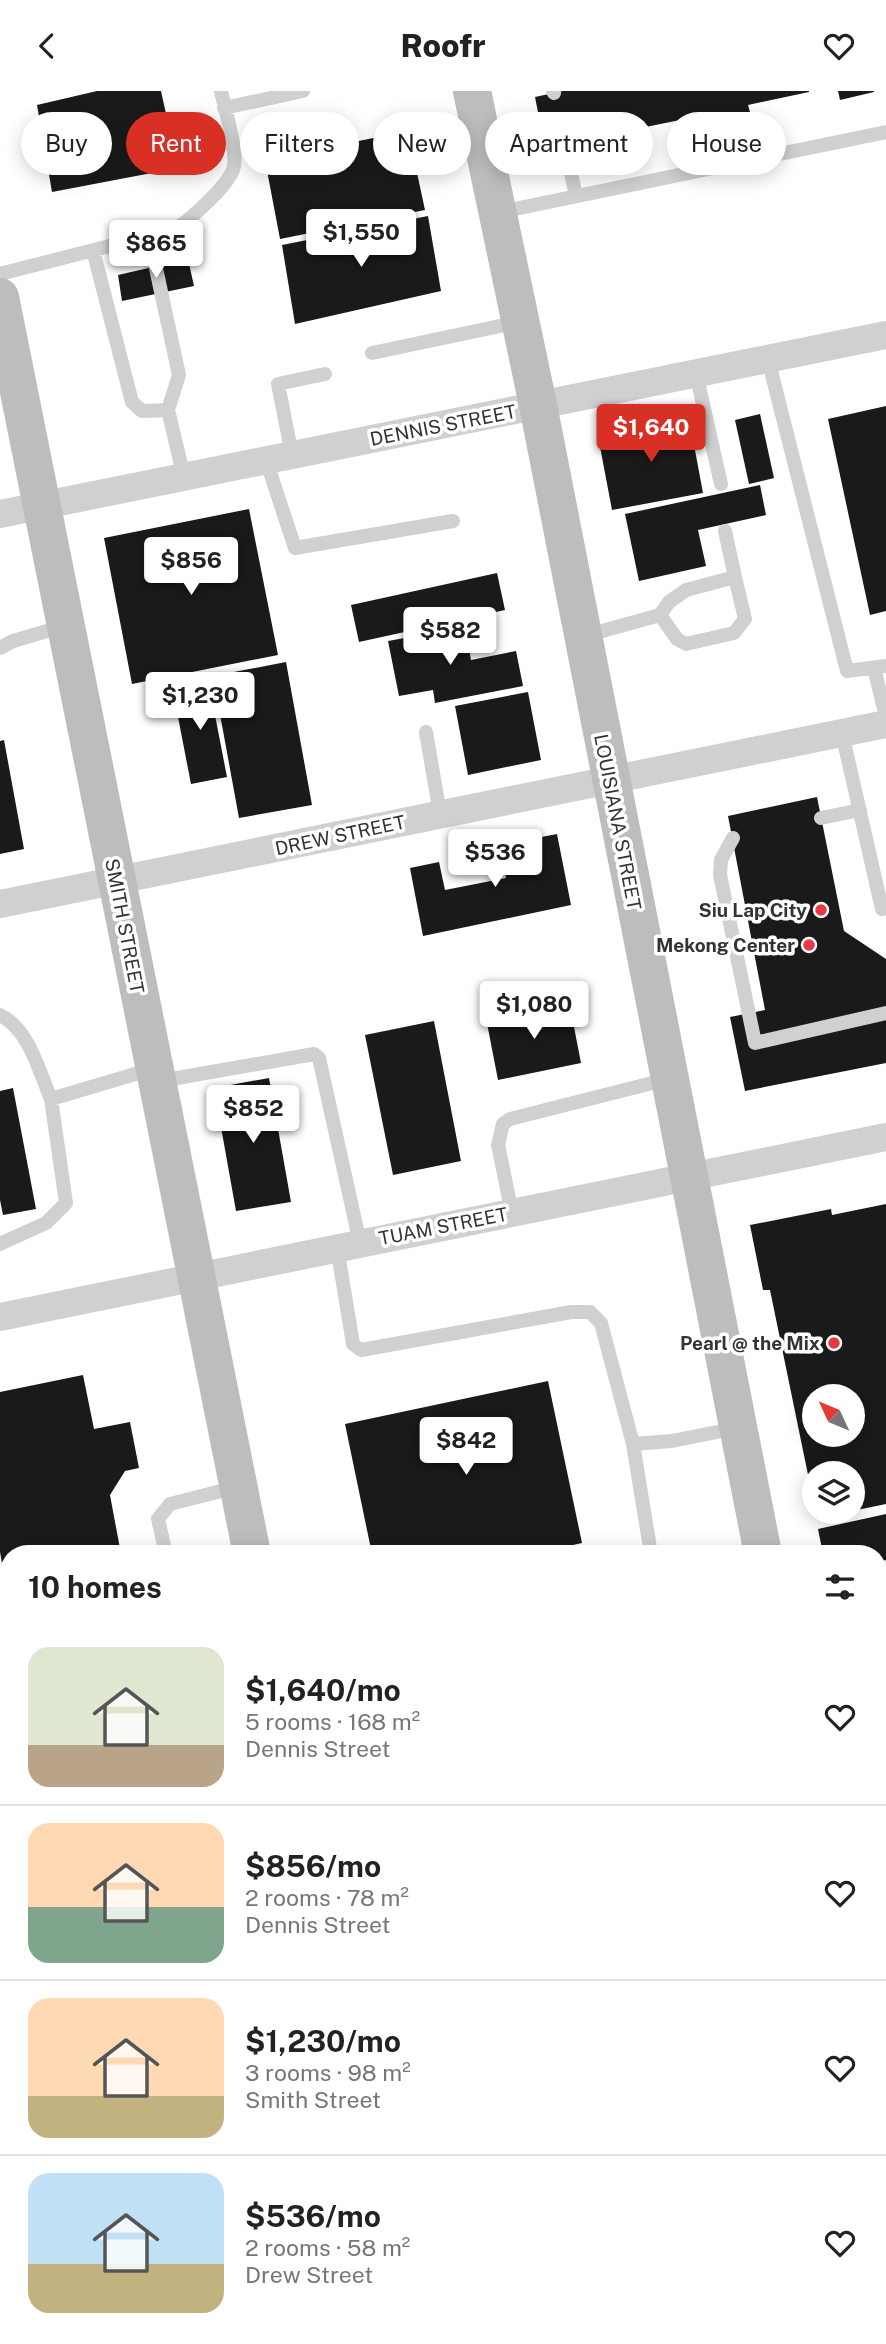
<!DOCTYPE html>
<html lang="en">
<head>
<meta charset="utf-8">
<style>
  body { margin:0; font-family:"Public Sans",sans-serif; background:#f6f6f6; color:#222; height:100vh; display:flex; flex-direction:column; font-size:26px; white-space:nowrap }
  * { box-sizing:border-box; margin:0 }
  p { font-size:23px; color:#767676 }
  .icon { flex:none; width:38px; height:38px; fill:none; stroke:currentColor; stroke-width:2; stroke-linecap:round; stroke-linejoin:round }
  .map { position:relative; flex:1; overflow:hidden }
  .side { position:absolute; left:0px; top:1454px; width:887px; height:800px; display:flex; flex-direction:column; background:#fff; border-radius:28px 28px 0 0; box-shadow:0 4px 18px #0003 }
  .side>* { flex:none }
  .banner { position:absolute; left:21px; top:21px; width:845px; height:63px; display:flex; gap:14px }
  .needle { width:46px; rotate:314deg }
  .fabs { position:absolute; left:802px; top:1293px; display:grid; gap:14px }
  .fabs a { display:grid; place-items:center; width:63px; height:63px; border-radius:50%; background:#fff; box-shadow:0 4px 18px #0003; font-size:35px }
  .price { position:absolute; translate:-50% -60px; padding:0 16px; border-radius:7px; background:#fff; color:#222; font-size:23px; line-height:46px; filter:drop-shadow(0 2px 4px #0008) }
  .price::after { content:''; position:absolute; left:50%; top:42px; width:21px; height:16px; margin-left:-10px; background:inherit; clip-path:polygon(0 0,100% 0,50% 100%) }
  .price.current { background:#d93025; color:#fff }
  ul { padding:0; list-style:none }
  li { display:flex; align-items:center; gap:21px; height:175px; padding:0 28px }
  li+li { border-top:2px solid #e0e0e0 }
  li span { display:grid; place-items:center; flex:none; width:196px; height:140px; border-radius:21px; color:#555 }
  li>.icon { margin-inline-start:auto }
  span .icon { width:84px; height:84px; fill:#fffc; stroke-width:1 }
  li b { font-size:30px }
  h2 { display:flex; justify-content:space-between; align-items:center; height:84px; padding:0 28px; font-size:30px }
  .chip { padding:0 24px; border-radius:32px; background:#fff; box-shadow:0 4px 18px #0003; font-size:24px; line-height:63px }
  .chip.current { background:#d93025; color:#fff }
  header { display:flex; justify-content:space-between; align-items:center; height:91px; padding:0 28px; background:#fff; font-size:32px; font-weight:800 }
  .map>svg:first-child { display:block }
  .building { fill:#1a1a1a; fill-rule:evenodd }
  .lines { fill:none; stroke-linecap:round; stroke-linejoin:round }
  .lane { stroke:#d0d0d0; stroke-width:14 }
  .street { stroke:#d0d0d0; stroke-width:28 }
  .secondary { stroke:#bdbdbd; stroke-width:38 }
  .poi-dot { fill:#e63946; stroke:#fff; stroke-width:2.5 }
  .labels { text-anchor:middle; stroke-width:7; stroke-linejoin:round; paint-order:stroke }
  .street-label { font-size:19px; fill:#333; stroke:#fff }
  .poi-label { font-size:19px; font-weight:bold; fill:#333; stroke:#fff; text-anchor:end }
</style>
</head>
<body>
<header><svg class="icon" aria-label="back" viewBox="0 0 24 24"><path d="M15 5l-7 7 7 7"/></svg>Roofr<svg class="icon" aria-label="heart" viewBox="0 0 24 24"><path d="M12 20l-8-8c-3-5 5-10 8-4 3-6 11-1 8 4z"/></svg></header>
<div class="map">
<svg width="886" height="2253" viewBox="0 0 886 2253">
  <rect width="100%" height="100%" fill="#fff"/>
  <path class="building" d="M 97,0 L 161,0 L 178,77 L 52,101 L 37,14 Z
    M 563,0 L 809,0 L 809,1 L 748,14 L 750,21 L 697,33 L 695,26 L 606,44 L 608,54 L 547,67 L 535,6 Z
    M 838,0 L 874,0 L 874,1 L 840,9 Z
    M 408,40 L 425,119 L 280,148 L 265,69 Z
    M 428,125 L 441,200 L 295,233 L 282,154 Z
    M 188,168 L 194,195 L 122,210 L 118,184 Z
    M 886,315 L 886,520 L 870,524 L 828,328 Z
    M 760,323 L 774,387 L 749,393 L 735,329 Z
    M 689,327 L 703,402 L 612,419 L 598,345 Z
    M 760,394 L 766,424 L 698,439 L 706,475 L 639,490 L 625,423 Z
    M 249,418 L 278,564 L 132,593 L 104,447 Z
    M 497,482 L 505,519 L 359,551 L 351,514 Z
    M 465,536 L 471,569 L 516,560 L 523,595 L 435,612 L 433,599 L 399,605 L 388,550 Z
    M 286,571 L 312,714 L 239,727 L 213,585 Z
    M 208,588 L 227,686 L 191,693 L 172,595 Z
    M 528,601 L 541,669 L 468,684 L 455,615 Z
    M 4,649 L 24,758 L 0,763 L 0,650 Z
    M 817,706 L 844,840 L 886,868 L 886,972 L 745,1000 L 730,926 L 765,919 L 728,725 Z
    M 557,743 L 571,814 L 423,845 L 410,777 L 439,771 L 445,799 L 506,787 L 500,754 Z
    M 569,910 L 581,972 L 498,989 L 486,927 Z
    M 434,930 L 461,1070 L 393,1084 L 365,944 Z
    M 269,987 L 291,1111 L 236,1120 L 214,997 Z
    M 13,997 L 36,1118 L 3,1124 L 0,1109 L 0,1000 Z
    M 886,1113 L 886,1413 L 852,1420 L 852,1382 L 814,1382 L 813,1408 L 770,1199 L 763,1199 L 750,1134 L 831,1118 L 832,1124 ZM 814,1306 L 852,1306 L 852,1344 L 814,1344 Z
    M 83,1284 L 94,1338 L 130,1331 L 139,1377 L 125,1380 L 110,1404 L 121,1463 L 9,1463 L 7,1501 L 0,1461 L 0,1301 Z
    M 548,1290 L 582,1452 L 533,1463 L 372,1463 L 345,1333 Z
    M 815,1421 L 838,1421 L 839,1422 L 816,1427 Z
    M 886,1423 L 886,1469 L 878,1471 L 878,1463 L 823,1463 L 818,1438 Z
    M 0,1798 L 6,1821 L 2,1824 L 7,1849 L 0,1851 Z
    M 9,1857 L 9,1899 L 7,1900 L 0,1859 Z
    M 9,1919 L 9,1972 L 0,1974 L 0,1921 Z
    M 9,2006 L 9,2245 L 82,2245 L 83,2253 L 0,2253 L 0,2008 Z
    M 216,2245 L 342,2245 L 343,2253 L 217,2253 Z
    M 475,2245 L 859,2245 L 860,2253 L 476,2253 Z"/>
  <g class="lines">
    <path class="lane" d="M 553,0 L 554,2
      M 224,17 L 303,0
      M 567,63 L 576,105
      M 500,121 L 886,41
      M 149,145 L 179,284 L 168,319
      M 93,159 L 132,311 L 142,320 L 168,319 L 184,386
      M 0,183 L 176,138 C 191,127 231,93 234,75 C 237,57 225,19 221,0
      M 372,262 L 519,231
      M 768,268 L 847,580 L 886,575
      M 696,282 L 721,393
      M 292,364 L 278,293 L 325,283
      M 266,369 L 295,457 L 453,430
      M 660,524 L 677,548 L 686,553 L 734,542 L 745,528 L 735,486
      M 584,545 L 660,524 L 669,511 L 686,499 L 735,486 L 725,440
      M 0,557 L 13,550 L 64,535
      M 874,577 L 886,626
      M 426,641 L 440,723
      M 842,642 L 882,818 L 886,817
      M 821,727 L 860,719
      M 733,747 L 721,769 L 720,784 L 755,952 L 886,922
      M 0,924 C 29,938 39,980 51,1008
      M 160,990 L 314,963 L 319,967 L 360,1152
      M 512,1122 L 498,1054 L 503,1033 L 510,1028 L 668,988
      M 0,1153 L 46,1132 L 66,1112 L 51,1008 L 152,978
      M 337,1156 L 353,1253 L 361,1259 L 571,1221 L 590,1221 L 601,1232 L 633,1353 L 672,1350 L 737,1337
      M 633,1353 L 651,1463
      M 166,1463 L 158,1428 L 170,1413 L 237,1396
      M 878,1717 L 886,1715"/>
    <path class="street" d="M 0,423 L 886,244
      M 0,813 L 886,633
      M 0,1226 L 886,1046
      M 878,1535 L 886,1533
      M 0,1713 L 9,1712
      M 878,1928 L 886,1927"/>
    <path class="secondary" d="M 472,0 L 538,314 L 763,1463
      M 0,206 L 252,1463
      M 878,2023 L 886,2062
      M 413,2245 L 415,2253"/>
  </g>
  <g class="poi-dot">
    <circle cx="821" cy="819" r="7"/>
    <circle cx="809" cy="854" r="7"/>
    <circle cx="834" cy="1252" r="7"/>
  </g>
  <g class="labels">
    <g class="street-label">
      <text transform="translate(443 334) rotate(-11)" y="7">DENNIS STREET</text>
      <text transform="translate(618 731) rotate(79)" y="7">LOUISIANA STREET</text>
      <text transform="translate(340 744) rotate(-12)" y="7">DREW STREET</text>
      <text transform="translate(125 835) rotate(79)" y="7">SMITH STREET</text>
      <text transform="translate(443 1135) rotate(-11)" y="7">TUAM STREET</text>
    </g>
    <g class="poi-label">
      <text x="807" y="826">Siu Lap City</text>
      <text x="795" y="861">Mekong Center</text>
      <text x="820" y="1259">Pearl @ the Mix</text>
    </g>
  </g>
</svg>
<div class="fabs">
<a><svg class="needle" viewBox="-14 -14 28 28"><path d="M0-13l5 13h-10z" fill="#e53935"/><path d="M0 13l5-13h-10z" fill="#767676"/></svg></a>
<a><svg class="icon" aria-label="layers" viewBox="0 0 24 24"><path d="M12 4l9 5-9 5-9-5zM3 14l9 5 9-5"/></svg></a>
</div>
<b class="price" style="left:361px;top:178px">$1,550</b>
<b class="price" style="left:156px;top:189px">$865</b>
<b class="price current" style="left:651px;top:373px">$1,640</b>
<b class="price" style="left:191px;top:506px">$856</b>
<b class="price" style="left:450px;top:576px">$582</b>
<b class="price" style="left:200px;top:641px">$1,230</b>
<b class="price" style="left:495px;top:798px">$536</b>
<b class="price" style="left:534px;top:950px">$1,080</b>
<b class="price" style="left:253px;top:1054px">$852</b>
<b class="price" style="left:466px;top:1386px">$842</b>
<div class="banner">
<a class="chip">Buy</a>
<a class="chip current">Rent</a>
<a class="chip">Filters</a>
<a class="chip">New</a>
<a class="chip">Apartment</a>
<a class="chip">House</a>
</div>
<section class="side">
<h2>10 homes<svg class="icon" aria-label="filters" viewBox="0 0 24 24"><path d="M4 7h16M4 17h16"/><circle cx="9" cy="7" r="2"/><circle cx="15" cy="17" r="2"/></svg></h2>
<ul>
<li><span style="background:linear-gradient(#dfe7d0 70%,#b9a48a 0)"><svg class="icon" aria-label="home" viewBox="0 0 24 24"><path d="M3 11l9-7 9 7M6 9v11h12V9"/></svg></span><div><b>$1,640/mo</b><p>5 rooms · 168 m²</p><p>Dennis Street</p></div><svg class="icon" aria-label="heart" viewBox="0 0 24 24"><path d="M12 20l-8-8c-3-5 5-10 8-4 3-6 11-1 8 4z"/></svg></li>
<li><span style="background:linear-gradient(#ffd9b3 60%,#7fa58c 0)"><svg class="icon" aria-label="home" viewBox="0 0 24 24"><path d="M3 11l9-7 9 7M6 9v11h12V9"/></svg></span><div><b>$856/mo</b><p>2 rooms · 78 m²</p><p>Dennis Street</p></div><svg class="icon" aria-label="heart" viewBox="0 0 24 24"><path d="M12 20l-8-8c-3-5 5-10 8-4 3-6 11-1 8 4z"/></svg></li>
<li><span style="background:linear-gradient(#ffd9b3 70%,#c2b280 0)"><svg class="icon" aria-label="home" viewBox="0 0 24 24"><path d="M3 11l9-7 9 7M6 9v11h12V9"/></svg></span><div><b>$1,230/mo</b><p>3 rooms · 98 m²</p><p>Smith Street</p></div><svg class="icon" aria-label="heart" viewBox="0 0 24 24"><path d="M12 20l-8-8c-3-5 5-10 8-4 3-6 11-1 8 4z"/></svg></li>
<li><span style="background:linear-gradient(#bfe0f5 65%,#c2b280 0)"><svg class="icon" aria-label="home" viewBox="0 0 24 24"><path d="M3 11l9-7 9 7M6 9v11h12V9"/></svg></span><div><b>$536/mo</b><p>2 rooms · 58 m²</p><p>Drew Street</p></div><svg class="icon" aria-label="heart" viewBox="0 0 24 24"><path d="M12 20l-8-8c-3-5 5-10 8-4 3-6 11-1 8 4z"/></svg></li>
</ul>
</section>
</div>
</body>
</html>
